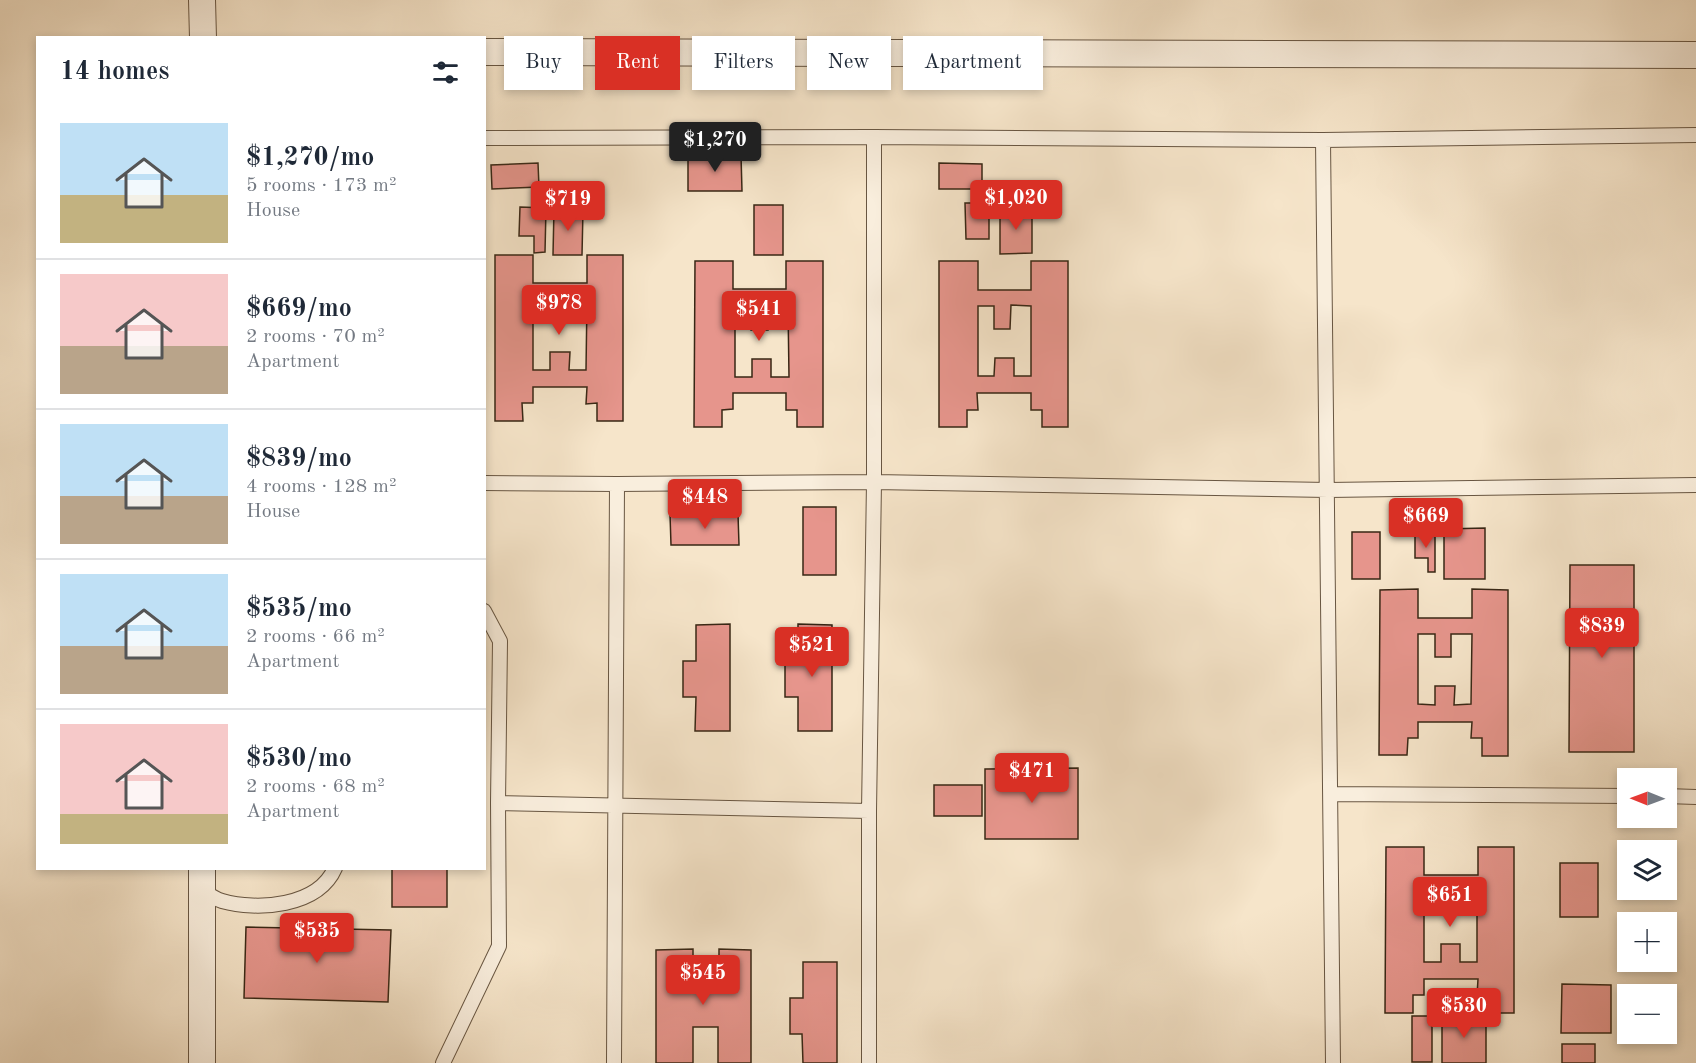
<!DOCTYPE html>
<html lang="en">
<head>
<meta charset="utf-8">
<style>
  body { margin:0; font-family:"Old Standard TT",serif; background:#f2f2f3; color:#1f2937; height:100vh; display:flex; flex-direction:column; font-size:22px; white-space:nowrap }
  * { box-sizing:border-box; margin:0 }
  p { font-size:20px; color:#747a83 }
  .icon { flex:none; width:33px; height:33px; fill:none; stroke:currentColor; stroke-width:2; stroke-linecap:round; stroke-linejoin:round }
  .map { position:relative; flex:1; overflow:hidden }
  .side { position:absolute; left:36px; top:36px; width:450px; height:834px; display:flex; flex-direction:column; background:#fff; border-radius:0px; box-shadow:0 3px 9px #0003 }
  .side>* { flex:none }
  .banner { position:absolute; left:504px; top:36px; width:570px; height:54px; display:flex; gap:12px }
  .needle { width:39px; rotate:271deg }
  .buttons { position:absolute; left:1617px; top:768px; display:grid; gap:12px }
  .buttons a { display:grid; place-items:center; width:60px; height:60px; border-radius:0px; background:#fff; box-shadow:0 3px 9px #0003; font-size:30px }
  .price { position:absolute; translate:-50% -51px; padding:0 14px; border-radius:6px; background:#d93025; color:#fff; font-size:20px; line-height:39px; filter:drop-shadow(0 2px 3px #0008) }
  .price::after { content:''; position:absolute; left:50%; top:36px; width:18px; height:14px; margin-left:-9px; background:inherit; clip-path:polygon(0 0,100% 0,50% 100%) }
  .price.selected { background:#222; color:#fff }
  ul { padding:0; list-style:none }
  li { display:flex; align-items:center; gap:18px; height:150px; padding:0 24px }
  li+li { border-top:2px solid #e0e1e3 }
  li span { display:grid; place-items:center; flex:none; width:168px; height:120px; border-radius:0px; color:#555 }
  li>.icon { margin-inline-start:auto }
  span .icon { width:72px; height:72px; fill:#fffc; stroke-width:1 }
  li b { font-size:26px }
  h2 { display:flex; justify-content:space-between; align-items:center; height:72px; padding:0 24px; font-size:26px }
  .pill { padding:0 21px; border-radius:0px; background:#fff; box-shadow:0 3px 9px #0003; font-size:21px; line-height:54px }
  .pill.selected { background:#d93025; color:#fff }
  .map>svg:first-child { display:block }
  .building { fill:#e6958c; stroke:#382715; stroke-width:1.5; fill-rule:evenodd }
  .lines { fill:none; stroke-linecap:round; stroke-linejoin:round }
  .service-casing { stroke:#685642; stroke-width:16 }
  .minor-casing { stroke:#685642; stroke-width:28 }
  .service { stroke:#f9eedd; stroke-width:14 }
  .minor { stroke:#f9eedd; stroke-width:26 }
</style>
</head>
<body>
<div class="map">
<svg width="1696" height="1063" viewBox="0 0 1696 1063">
  <rect width="100%" height="100%" fill="#f6e5ca"/>
  <filter id="stains"><feTurbulence type="fractalNoise" baseFrequency=".00333" numOctaves="4"/><feColorMatrix values="0 0 0 0 .2 0 0 0 0 .09 0 0 0 0 .02 0 0 0 .5 -.17"/></filter>
  <radialGradient id="worn" r=".72"><stop offset=".6" stop-color="#630" stop-opacity="0"/><stop offset="1" stop-color="#630" stop-opacity=".3"/></radialGradient>
  <path class="building" d="M 741,155 L 742,191 L 688,191 L 688,156 Z
    M 538,163 L 539,187 L 492,189 L 491,165 Z
    M 939,163 L 982,164 L 982,189 L 939,189 Z
    M 965,203 L 989,203 L 989,239 L 966,239 Z
    M 754,205 L 783,205 L 783,255 L 754,255 Z
    M 520,207 L 546,208 L 545,252 L 534,253 L 534,236 L 519,236 Z
    M 554,209 L 583,210 L 582,255 L 553,255 Z
    M 1000,209 L 1032,209 L 1032,253 L 1000,254 Z
    M 495,255 L 533,255 L 533,283 L 587,283 L 587,255 L 623,255 L 623,421 L 597,421 L 597,403 L 586,404 L 587,387 L 533,387 L 533,403 L 522,403 L 523,421 L 495,421 ZM 533,299 L 550,299 L 550,322 L 565,322 L 565,299 L 587,299 L 586,370 L 569,370 L 570,352 L 550,352 L 550,370 L 533,370 Z
    M 695,261 L 733,261 L 733,289 L 786,289 L 786,261 L 823,261 L 823,427 L 797,427 L 797,410 L 786,410 L 786,393 L 733,393 L 733,409 L 722,410 L 722,427 L 694,427 ZM 735,307 L 752,307 L 751,330 L 768,330 L 768,307 L 788,307 L 789,377 L 771,377 L 771,359 L 752,359 L 752,377 L 735,377 Z
    M 939,261 L 978,261 L 978,290 L 1031,290 L 1031,261 L 1068,261 L 1068,427 L 1042,427 L 1042,410 L 1031,410 L 1031,393 L 977,393 L 978,410 L 967,410 L 967,427 L 939,427 ZM 1011,305 L 1031,306 L 1031,376 L 1014,376 L 1014,358 L 995,358 L 994,376 L 978,376 L 978,306 L 994,306 L 994,329 L 1010,329 Z
    M 803,507 L 836,507 L 836,575 L 803,575 Z
    M 670,514 L 738,514 L 739,545 L 671,545 Z
    M 1485,528 L 1485,579 L 1444,579 L 1444,529 Z
    M 1352,532 L 1380,532 L 1380,579 L 1352,579 Z
    M 1415,534 L 1435,534 L 1435,572 L 1428,572 L 1428,558 L 1415,558 Z
    M 1570,565 L 1634,565 L 1634,752 L 1569,752 Z
    M 1418,589 L 1418,618 L 1472,618 L 1472,589 L 1508,590 L 1508,756 L 1482,756 L 1482,738 L 1471,738 L 1472,722 L 1418,722 L 1418,738 L 1408,738 L 1407,755 L 1379,755 L 1380,590 ZM 1418,634 L 1435,634 L 1435,657 L 1451,657 L 1451,634 L 1472,634 L 1471,704 L 1454,705 L 1455,686 L 1435,686 L 1435,705 L 1418,704 Z
    M 730,624 L 730,731 L 695,731 L 696,697 L 683,697 L 683,661 L 696,661 L 696,625 Z
    M 798,624 L 832,625 L 832,731 L 798,731 L 798,697 L 785,697 L 785,660 L 798,661 Z
    M 1078,768 L 1078,839 L 985,839 L 985,769 Z
    M 934,785 L 982,785 L 982,816 L 934,816 Z
    M 1386,847 L 1424,847 L 1424,875 L 1478,875 L 1478,847 L 1514,847 L 1514,1013 L 1488,1013 L 1488,995 L 1477,996 L 1478,979 L 1424,979 L 1424,995 L 1413,995 L 1413,1013 L 1385,1013 ZM 1424,891 L 1441,892 L 1441,914 L 1457,914 L 1456,891 L 1477,891 L 1477,962 L 1460,962 L 1460,944 L 1441,944 L 1441,962 L 1424,962 Z
    M 1560,863 L 1598,863 L 1598,917 L 1560,917 Z
    M 392,868 L 447,868 L 447,907 L 392,907 Z
    M 246,927 L 391,930 L 388,1002 L 244,998 Z
    M 693,949 L 693,987 L 719,987 L 719,949 L 751,950 L 751,1063 L 718,1063 L 718,1027 L 693,1027 L 693,1063 L 656,1063 L 656,950 Z
    M 803,962 L 837,962 L 837,1063 L 803,1063 L 802,1034 L 790,1034 L 790,998 L 803,998 Z
    M 1562,984 L 1611,985 L 1611,1033 L 1561,1033 Z
    M 1442,1015 L 1486,1015 L 1486,1063 L 1442,1063 Z
    M 1412,1016 L 1432,1016 L 1432,1062 L 1412,1062 Z
    M 1562,1044 L 1595,1044 L 1595,1063 L 1562,1063 Z"/>
  <g class="lines">
    <g class="service-casing">
      <path id="service" d="M 484,138 L 874,137 L 1323,140 L 1696,135
        M 1323,140 L 1333,1063
        M 484,483 L 617,484 L 874,482 L 1328,490 L 1696,485
        M 1331,794 L 1628,796
        M 1666,796 L 1696,797
        M 498,803 L 869,811
        M 202,890 C 208,894 215,899 222,901 C 257,911 318,907 335,868
        M 443,1063 L 499,946 L 498,803 L 500,641 L 484,611
        M 614,1063 L 617,484
        M 869,1063 L 869,811 L 874,482 L 874,137"/>
    </g>
    <g class="minor-casing">
      <path id="minor" d="M 202,0 L 203,38
        M 484,52 L 1696,55
        M 202,868 L 202,1063"/>
    </g>
    <use href="#service" class="service"/>
    <use href="#minor" class="minor"/>
  </g>
  <rect width="100%" height="100%" filter="url(#stains)"/>
  <rect width="100%" height="100%" fill="url(#worn)"/>
</svg>
<div class="buttons">
<a><svg class="needle" viewBox="-14 -14 28 28"><path d="M0-13l5 13h-10z" fill="#e53935"/><path d="M0 13l5-13h-10z" fill="#747a83"/></svg></a>
<a><svg class="icon" aria-label="layers" viewBox="0 0 24 24"><path d="M12 4l9 5-9 5-9-5zM3 14l9 5 9-5"/></svg></a>
<a>+</a>
<a>−</a>
</div>
<b class="price selected" style="left:715px;top:173px">$1,270</b>
<b class="price" style="left:1016px;top:231px">$1,020</b>
<b class="price" style="left:568px;top:232px">$719</b>
<b class="price" style="left:559px;top:336px">$978</b>
<b class="price" style="left:759px;top:342px">$541</b>
<b class="price" style="left:705px;top:530px">$448</b>
<b class="price" style="left:1426px;top:549px">$669</b>
<b class="price" style="left:1602px;top:659px">$839</b>
<b class="price" style="left:812px;top:678px">$521</b>
<b class="price" style="left:1032px;top:804px">$471</b>
<b class="price" style="left:1450px;top:928px">$651</b>
<b class="price" style="left:317px;top:964px">$535</b>
<b class="price" style="left:703px;top:1006px">$545</b>
<b class="price" style="left:1464px;top:1039px">$530</b>
<div class="banner">
<a class="pill">Buy</a>
<a class="pill selected">Rent</a>
<a class="pill">Filters</a>
<a class="pill">New</a>
<a class="pill">Apartment</a>
</div>
<section class="side">
<h2>14 homes<svg class="icon" aria-label="filters" viewBox="0 0 24 24"><path d="M4 7h16M4 17h16"/><circle cx="9" cy="7" r="2"/><circle cx="15" cy="17" r="2"/></svg></h2>
<ul>
<li><span style="background:linear-gradient(#bfe0f5 60%,#c2b280 0)"><svg class="icon" aria-label="home" viewBox="0 0 24 24"><path d="M3 11l9-7 9 7M6 9v11h12V9"/></svg></span><div><b>$1,270/mo</b><p>5 rooms · 173 m²</p><p>House</p></div></li>
<li><span style="background:linear-gradient(#f6c9c9 60%,#b9a48a 0)"><svg class="icon" aria-label="home" viewBox="0 0 24 24"><path d="M3 11l9-7 9 7M6 9v11h12V9"/></svg></span><div><b>$669/mo</b><p>2 rooms · 70 m²</p><p>Apartment</p></div></li>
<li><span style="background:linear-gradient(#bfe0f5 60%,#b9a48a 0)"><svg class="icon" aria-label="home" viewBox="0 0 24 24"><path d="M3 11l9-7 9 7M6 9v11h12V9"/></svg></span><div><b>$839/mo</b><p>4 rooms · 128 m²</p><p>House</p></div></li>
<li><span style="background:linear-gradient(#bfe0f5 60%,#b9a48a 0)"><svg class="icon" aria-label="home" viewBox="0 0 24 24"><path d="M3 11l9-7 9 7M6 9v11h12V9"/></svg></span><div><b>$535/mo</b><p>2 rooms · 66 m²</p><p>Apartment</p></div></li>
<li><span style="background:linear-gradient(#f6c9c9 75%,#c2b280 0)"><svg class="icon" aria-label="home" viewBox="0 0 24 24"><path d="M3 11l9-7 9 7M6 9v11h12V9"/></svg></span><div><b>$530/mo</b><p>2 rooms · 68 m²</p><p>Apartment</p></div></li>
</ul>
</section>
</div>
</body>
</html>
